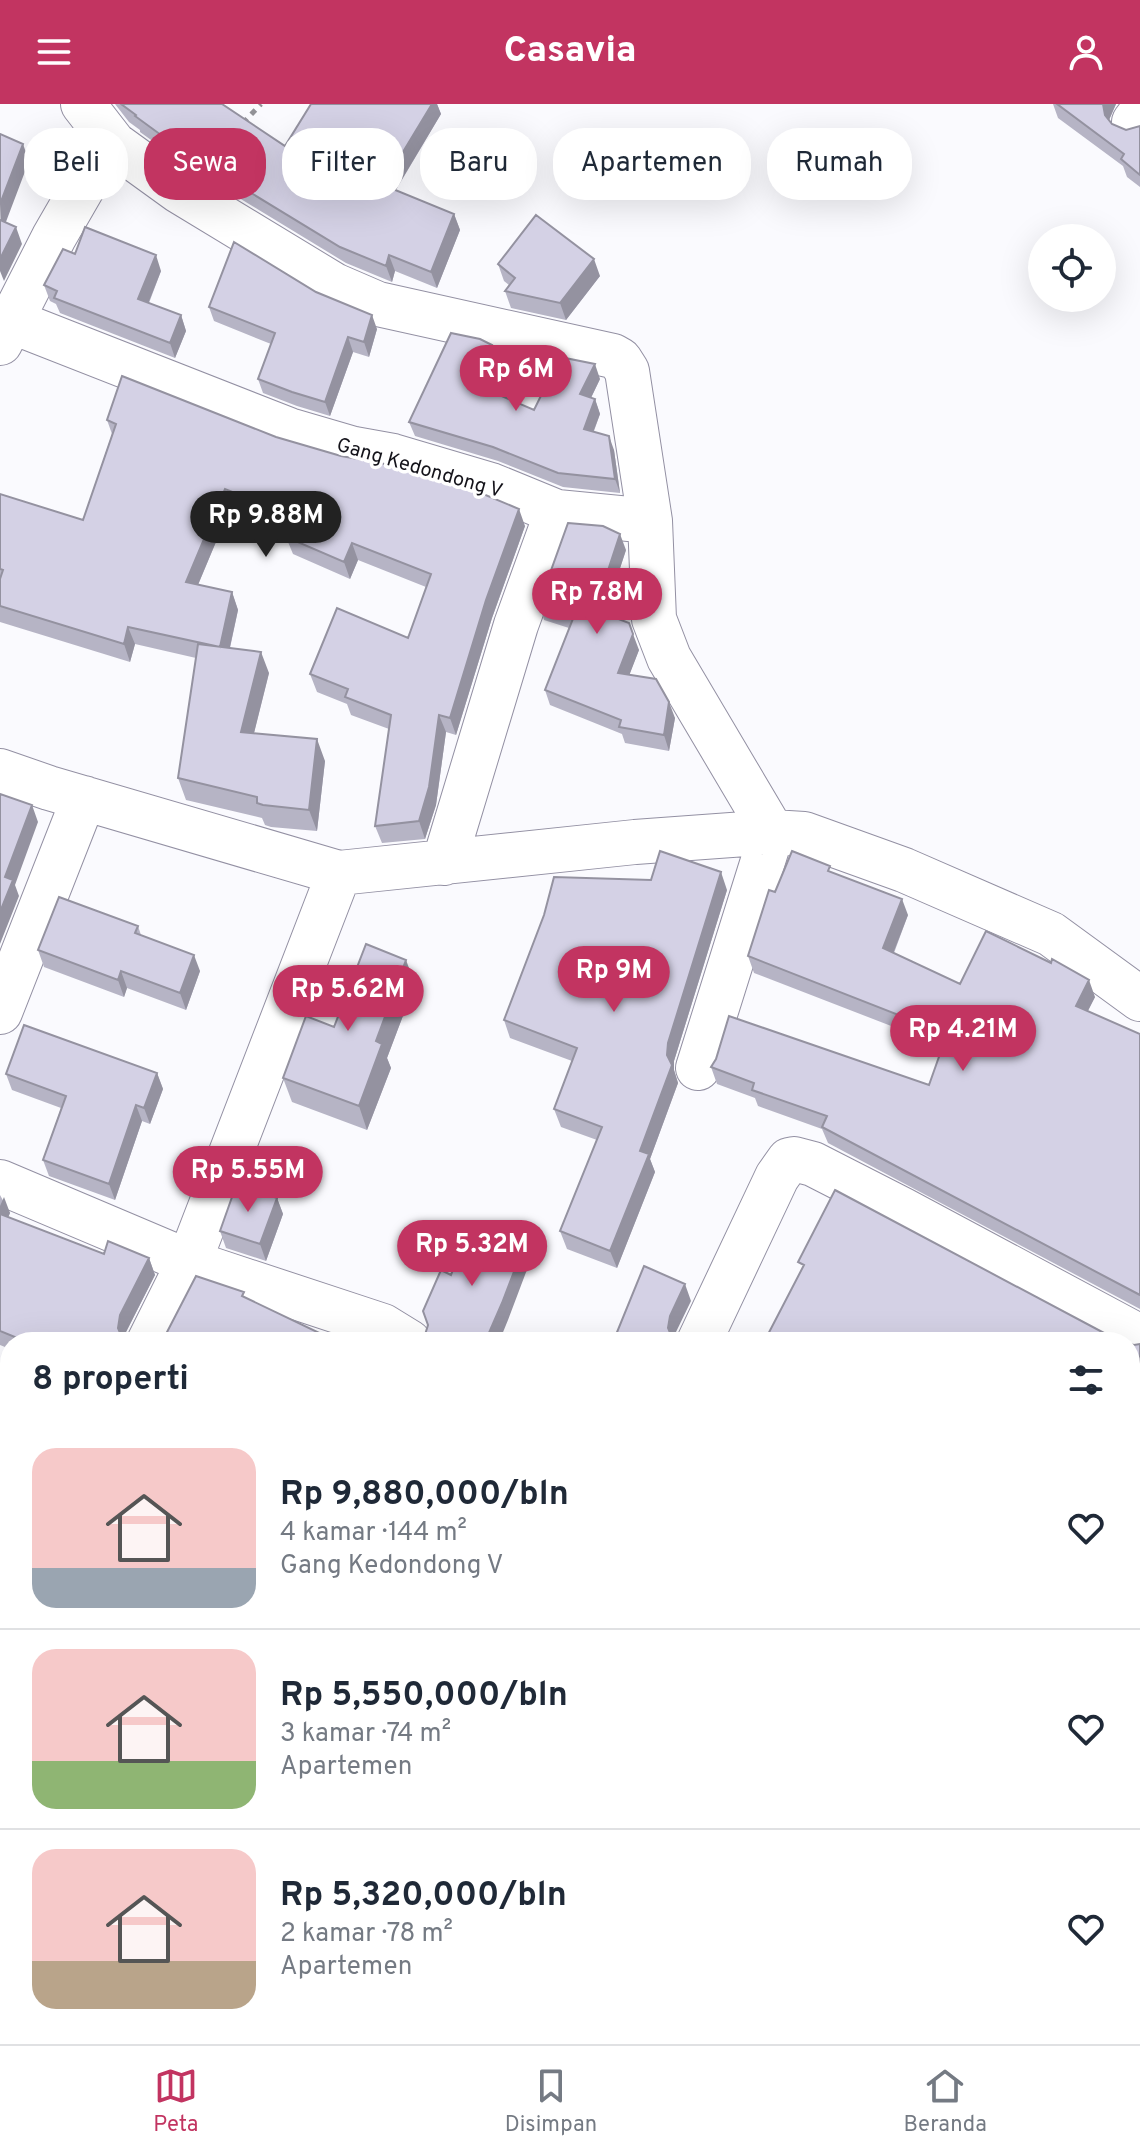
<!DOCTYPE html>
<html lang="id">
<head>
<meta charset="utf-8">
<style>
  body { margin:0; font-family:Overpass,sans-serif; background:#f6f6f7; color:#1f2937; height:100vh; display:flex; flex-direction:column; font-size:30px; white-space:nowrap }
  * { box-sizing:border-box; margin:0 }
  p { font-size:26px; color:#747a83 }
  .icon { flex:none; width:44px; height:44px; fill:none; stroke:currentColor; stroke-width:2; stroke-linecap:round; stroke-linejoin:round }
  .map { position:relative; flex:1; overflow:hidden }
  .drawer { position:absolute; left:0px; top:1228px; width:1140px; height:712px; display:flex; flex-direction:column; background:#fff; border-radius:32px 32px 0 0; box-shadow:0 8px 32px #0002 }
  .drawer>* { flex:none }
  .top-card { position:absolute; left:24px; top:24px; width:1092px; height:72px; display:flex; gap:16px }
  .buttons { position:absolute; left:1028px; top:120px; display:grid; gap:16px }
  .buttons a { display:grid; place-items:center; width:88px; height:88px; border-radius:50%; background:#fff; box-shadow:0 8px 32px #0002; font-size:40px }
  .price { position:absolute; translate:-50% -68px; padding:0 18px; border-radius:28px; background:#c23461; color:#fff; font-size:26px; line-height:52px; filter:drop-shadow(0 2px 4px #0008) }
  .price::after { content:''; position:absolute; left:50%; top:48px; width:24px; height:18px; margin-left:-12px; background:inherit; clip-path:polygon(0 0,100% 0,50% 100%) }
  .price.on { background:#222; color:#fff }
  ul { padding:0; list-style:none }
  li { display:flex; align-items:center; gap:24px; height:200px; padding:0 32px }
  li+li { border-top:2px solid #e0e1e3 }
  li span { display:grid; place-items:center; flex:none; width:224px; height:160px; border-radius:24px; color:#555 }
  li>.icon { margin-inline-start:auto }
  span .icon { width:96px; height:96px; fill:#fffc; stroke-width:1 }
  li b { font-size:34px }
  h2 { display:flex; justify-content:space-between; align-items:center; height:96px; padding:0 32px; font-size:34px }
  .tag { padding:0 28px; border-radius:32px; background:#fff; box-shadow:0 8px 32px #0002; font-size:28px; line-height:72px }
  .tag.on { background:#c23461; color:#fff }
  header { display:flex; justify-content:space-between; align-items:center; height:104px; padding:0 32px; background:#c23461; color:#fff; font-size:36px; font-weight:800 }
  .menu { display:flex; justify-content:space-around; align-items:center; height:112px; border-top:2px solid #e0e1e3; background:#fff; font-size:22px; color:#747a83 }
  .menu a { display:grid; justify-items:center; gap:4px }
  .menu .on { color:#c23461 }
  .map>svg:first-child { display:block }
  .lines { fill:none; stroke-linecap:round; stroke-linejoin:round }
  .river { stroke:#d0e1fe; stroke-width:76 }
  .street-casing { stroke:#9390a3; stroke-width:46 }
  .path { stroke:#929297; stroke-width:5; stroke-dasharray:6 6; stroke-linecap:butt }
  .street { stroke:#fff; stroke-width:44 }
  .wall { fill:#b6b4c5 }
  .shaded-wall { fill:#9492a0 }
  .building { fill:#d4d1e5; stroke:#9492a0; stroke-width:2 }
  .labels { text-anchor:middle; stroke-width:7; stroke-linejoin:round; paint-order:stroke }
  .street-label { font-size:20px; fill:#14131a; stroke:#fff }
</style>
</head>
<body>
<header><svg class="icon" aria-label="menu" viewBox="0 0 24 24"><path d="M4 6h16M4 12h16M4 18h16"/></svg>Casavia<svg class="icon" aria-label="person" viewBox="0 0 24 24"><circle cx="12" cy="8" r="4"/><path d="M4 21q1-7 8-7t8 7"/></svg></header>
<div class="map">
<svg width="1140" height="1940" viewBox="0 0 1140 1940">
  <rect width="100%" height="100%" fill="#fafafe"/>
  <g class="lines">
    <path class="river" d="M 0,1598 L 10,1605
      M 176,1930 L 180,1940"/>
    <g class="street-casing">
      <path id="street" d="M 83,0 L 114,40 L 179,87 L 334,181 L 378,200 L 613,252 L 620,256 L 627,267 L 650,417 L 654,515 L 669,554 L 772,728 L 698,964
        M 1134,18 L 1140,10
        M 11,217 L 289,326 L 354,345 L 393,352 L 491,381 L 557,408 L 650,417
        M 0,239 L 54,133 L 84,81 L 114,40
        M 0,667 L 49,684 L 339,769 L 635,738 L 772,728 L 804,730 L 904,766 L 1051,830 L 1140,895
        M 444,759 L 516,521 L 557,408
        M 0,908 L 84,694
        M 0,1078 L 189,1158 L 383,1222 L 409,1238
        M 149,1238 L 189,1158 L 339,769
        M 699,1238 L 777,1073 L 789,1056 L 794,1055 L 813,1060 L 903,1106 L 1140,1233
        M 0,1302 L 10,1307
        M 7,1517 L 10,1511
        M 1130,1847 L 1140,1860"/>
    </g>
    <path class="path" d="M 243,19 L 261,0"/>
    <use href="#street" class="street"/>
  </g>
  <path class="wall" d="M 115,0 L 222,0 L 285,42 L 311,0 L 437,0 L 441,10 L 396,86 L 454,110 L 460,126 L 437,184 L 395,167 L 392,178 L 346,159 L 193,66 L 140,28 L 140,26 L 129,18 Z
    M 1053,0 L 1116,0 L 1109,16 L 1112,20 L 1126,26 L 1140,22 L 1140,83 L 1127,73 L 1123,62 L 1058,14 Z
    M 75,150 L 161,167 L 149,199 L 181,211 L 186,227 L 175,254 L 60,209 L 56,200 L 50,197 L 44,181 Z
    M 498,160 L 600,172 L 566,216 L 511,204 L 505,187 L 509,181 L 504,177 Z
    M 209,203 L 377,225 L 369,253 L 353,248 L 330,312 L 297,302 L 263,289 L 258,275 L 271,240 L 214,217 Z
    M 497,255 L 484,284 L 534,306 L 600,275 L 591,294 L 595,295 L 600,310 L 594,327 L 614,346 L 620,389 L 563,383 L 498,357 L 415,332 L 409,318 Z
    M 107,316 L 276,333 L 525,422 L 492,514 L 456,631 L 446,628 L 436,701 L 425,735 L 382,739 L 375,722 L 389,625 L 351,611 L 347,600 L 317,588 L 310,570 L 408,534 L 426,483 L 358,456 L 350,475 L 293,450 L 286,433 L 290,425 L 231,402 L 198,481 L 232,488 L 238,506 L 230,544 L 269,569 L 254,629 L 325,657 L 317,727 L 271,723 L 265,721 L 262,714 L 186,696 L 178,674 L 196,554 L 135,540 L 130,558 L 0,518 L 0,390 L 83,416 L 112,330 Z
    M 626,446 L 605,510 L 639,546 L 629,571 L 675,614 L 669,647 L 625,639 L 622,630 L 550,601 L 545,586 L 569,524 L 544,516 L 539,500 Z
    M 832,768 L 908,811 L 894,849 L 960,880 L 1095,893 L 1088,907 L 1140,930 L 1140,1205 L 828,1039 L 822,1025 L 758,1002 L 755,994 L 717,980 L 711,963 L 929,981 L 943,942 L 754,869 L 748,852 L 775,788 Z
    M 727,786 L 674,957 L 674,966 L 678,979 L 650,1055 L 655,1068 L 617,1164 L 567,1145 L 560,1127 L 597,1036 L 561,1023 L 554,1005 L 572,957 L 510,934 L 504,916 Z
    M 138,822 L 141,831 L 200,867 L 186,906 L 127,884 L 124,893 L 44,863 L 38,846 Z
    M 415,880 L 387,954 L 391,964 L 367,1026 L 292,998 L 283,974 L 334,923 Z
    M 157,969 L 163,985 L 150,1020 L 142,1017 L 115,1096 L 49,1072 L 43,1056 L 61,1004 L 12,986 L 6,970 Z
    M 0,1091 L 10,1109 L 8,1113 L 104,1150 L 149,1154 L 155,1171 L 126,1228 L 125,1238 L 10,1238 L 10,1245 L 0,1241 Z
    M 277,1094 L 283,1110 L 266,1157 L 226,1144 L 220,1127 Z
    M 246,1194 L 334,1236 L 335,1238 L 169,1238 L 166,1230 Z
    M 1130,1240 L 1134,1241 L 1140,1240 L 1140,1335 L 1130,1330 Z
    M 0,1375 L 10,1380 L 10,1469 L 8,1474 L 0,1470 Z
    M 1130,1441 L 1140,1445 L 1140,1681 L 1130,1677 Z
    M 1062,1930 L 1130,1930 L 1140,1940 L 1065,1940 Z"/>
  <path class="shaded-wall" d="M 432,0 L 437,0 L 441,10 L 389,97 L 383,81 Z
    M 1103,0 L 1116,0 L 1109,16 L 1105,11 Z
    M 23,40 L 29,57 L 1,131 L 0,100 Z
    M 454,110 L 460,126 L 437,184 L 431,168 Z
    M 16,123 L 22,140 L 4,177 L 0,167 L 0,155 Z
    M 156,151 L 161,167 L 144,210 L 138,195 Z
    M 389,151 L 395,167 L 392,178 L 386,162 Z
    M 594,155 L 600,172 L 566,216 L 560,199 Z
    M 181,211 L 186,227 L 175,254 L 170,239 Z
    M 372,211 L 377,225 L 369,253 L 364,238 Z
    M 348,233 L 353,248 L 330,312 L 325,298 Z
    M 492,241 L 497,255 L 479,294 L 474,280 Z
    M 595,260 L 600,275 L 586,304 L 580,290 Z
    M 595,295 L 600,310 L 589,339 L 584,325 Z
    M 609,332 L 614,346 L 620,389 L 615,375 Z
    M 225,385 L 231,402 L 192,495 L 186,478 Z
    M 519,405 L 525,422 L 492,514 L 456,631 L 450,614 L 486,496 Z
    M 620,430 L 626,446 L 601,522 L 595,506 Z
    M 352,439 L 358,456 L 350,475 L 344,458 Z
    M 232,488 L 238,506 L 226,561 L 220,543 Z
    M 128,523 L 135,540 L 130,558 L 124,540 Z
    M 633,530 L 639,546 L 624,585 L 618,569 Z
    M 261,548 L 269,569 L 249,649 L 241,628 Z
    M 669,598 L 675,614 L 669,647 L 664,631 Z
    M 439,611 L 446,628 L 436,701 L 425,735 L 419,717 Z
    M 317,635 L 325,657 L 317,727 L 309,706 Z
    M 32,701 L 38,718 L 15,781 L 19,792 L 0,840 L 0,808 L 5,773 Z
    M 721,768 L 727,786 L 674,957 L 674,966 L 678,979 L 650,1055 L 655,1068 L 617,1164 L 610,1147 L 667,951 L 668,939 Z
    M 902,795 L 908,811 L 889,860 L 883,844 Z
    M 194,851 L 200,867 L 186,906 L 180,889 Z
    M 406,856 L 415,880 L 387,954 L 391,964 L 367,1026 L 359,1002 L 376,937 Z
    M 121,867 L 127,884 L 124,893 L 118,876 Z
    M 1089,876 L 1095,893 L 1082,918 L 1076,902 Z
    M 157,969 L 163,985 L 150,1020 L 144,1004 Z
    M 136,1001 L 142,1017 L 115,1096 L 109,1080 Z
    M 4,1093 L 10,1109 L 3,1125 L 0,1117 L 0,1102 Z
    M 277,1094 L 283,1110 L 266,1157 L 260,1140 Z
    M 525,1139 L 531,1155 L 508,1216 L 499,1238 L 485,1238 Z
    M 149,1154 L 155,1171 L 126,1228 L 125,1238 L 123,1238 L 118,1224 L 120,1211 Z
    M 685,1180 L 691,1197 L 676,1228 L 675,1238 L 673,1238 L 668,1224 L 670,1212 Z
    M 10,1437 L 10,1469 L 8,1474 L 2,1457 Z
    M 656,1930 L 668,1930 L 665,1940 L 652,1940 Z"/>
  <path class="building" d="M 121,0 L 222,0 L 285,42 L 311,0 L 432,0 L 383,81 L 454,110 L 431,168 L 389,151 L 386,162 L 340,143 L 187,50 L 135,12 L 136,11 Z
    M 1057,0 L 1103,0 L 1105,11 L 1112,20 L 1126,26 L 1140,22 L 1140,71 L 1121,55 L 1124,50 Z
    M 0,30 L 23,40 L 0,100 Z
    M 536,111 L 594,155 L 560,199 L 505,187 L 515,174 L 498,160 Z
    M 0,116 L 16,123 L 0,155 Z
    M 85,123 L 156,151 L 138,195 L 181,211 L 170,239 L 54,194 L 57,187 L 44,181 L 63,145 L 75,150 Z
    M 234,138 L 316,188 L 372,211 L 364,238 L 348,233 L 325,298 L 292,288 L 258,275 L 275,229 L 209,203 Z
    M 451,229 L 480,235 L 492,241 L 474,280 L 534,306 L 560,253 L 595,260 L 580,290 L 595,295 L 584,325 L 609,332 L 615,375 L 558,369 L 493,343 L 409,318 Z
    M 122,272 L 276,333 L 341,352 L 381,359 L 476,387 L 519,405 L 486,496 L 450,614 L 439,611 L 429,683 L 419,717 L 375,722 L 391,611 L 345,593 L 348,585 L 310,570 L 337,504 L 408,534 L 431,470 L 352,439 L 344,458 L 286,433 L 295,413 L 225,385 L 186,478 L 232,488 L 220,543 L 128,523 L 124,540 L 0,502 L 0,475 L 3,466 L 0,465 L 0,390 L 83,416 L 116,320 L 107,316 Z
    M 568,419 L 603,422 L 620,430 L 595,506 L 629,519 L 633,530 L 618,569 L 656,575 L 669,598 L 664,631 L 619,623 L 621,616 L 545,586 L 574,512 L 539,500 Z
    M 198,540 L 261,548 L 241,628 L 317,635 L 309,706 L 263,701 L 257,699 L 257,693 L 178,674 Z
    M 0,690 L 32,701 L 5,773 L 13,776 L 0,808 Z
    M 660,747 L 721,768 L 668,939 L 667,951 L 672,961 L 640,1047 L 649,1050 L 610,1147 L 560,1127 L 602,1023 L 554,1005 L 577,944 L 504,916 L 544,811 L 554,773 L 651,776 Z
    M 792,747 L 830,762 L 828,767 L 902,795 L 883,844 L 960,880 L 986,827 L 1051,859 L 1052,855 L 1089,876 L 1076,902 L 1140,930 L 1140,1191 L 822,1023 L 827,1012 L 752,986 L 754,979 L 711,963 L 716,955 L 729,912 L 929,981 L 947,930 L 748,852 L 769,786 L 775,788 Z
    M 59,793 L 138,822 L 135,829 L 194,851 L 180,889 L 121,867 L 118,876 L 38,846 Z
    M 366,840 L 406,856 L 376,937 L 382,940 L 359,1002 L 283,974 L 306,912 L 334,923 Z
    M 24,921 L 157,969 L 144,1004 L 136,1001 L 109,1080 L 43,1056 L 66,992 L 6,970 Z
    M 237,1079 L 277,1094 L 260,1140 L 220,1127 Z
    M 835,1086 L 1121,1238 L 764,1238 L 804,1161 L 798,1158 Z
    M 0,1110 L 104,1150 L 108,1137 L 149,1154 L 120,1211 L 118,1224 L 124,1238 L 27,1238 L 0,1227 Z
    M 471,1118 L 525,1139 L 502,1199 L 485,1238 L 420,1238 L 424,1234 L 428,1221 L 423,1207 L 441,1166 L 451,1171 Z
    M 644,1162 L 685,1180 L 670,1212 L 668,1224 L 673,1236 L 675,1238 L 613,1238 Z
    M 196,1172 L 244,1188 L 242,1192 L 334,1236 L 333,1238 L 184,1238 L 166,1230 Z
    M 1130,1240 L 1134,1241 L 1140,1240 L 1140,1321 L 1130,1316 Z
    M 0,1375 L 10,1380 L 10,1437 L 2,1457 L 0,1456 Z
    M 1130,1441 L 1140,1445 L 1140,1546 L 1137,1554 L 1140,1555 L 1140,1668 L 1130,1664 Z
    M 1130,1896 L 1140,1901 L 1140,1940 L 1090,1940 L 1071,1930 L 1130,1930 Z
    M 600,1930 L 656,1930 L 652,1940 L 596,1940 Z"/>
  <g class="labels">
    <g class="street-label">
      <text transform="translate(420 363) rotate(16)" y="7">Gang Kedondong V</text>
    </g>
  </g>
</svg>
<div class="buttons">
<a><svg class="icon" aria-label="locate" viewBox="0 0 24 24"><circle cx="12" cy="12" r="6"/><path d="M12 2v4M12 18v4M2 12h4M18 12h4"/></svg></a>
</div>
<b class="price" style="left:516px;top:309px">Rp 6M</b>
<b class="price on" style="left:266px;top:455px">Rp 9.88M</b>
<b class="price" style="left:597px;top:532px">Rp 7.8M</b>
<b class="price" style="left:614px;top:910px">Rp 9M</b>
<b class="price" style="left:348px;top:929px">Rp 5.62M</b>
<b class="price" style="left:963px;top:969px">Rp 4.21M</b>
<b class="price" style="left:248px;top:1110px">Rp 5.55M</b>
<b class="price" style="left:472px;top:1184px">Rp 5.32M</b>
<div class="top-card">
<a class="tag">Beli</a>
<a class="tag on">Sewa</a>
<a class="tag">Filter</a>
<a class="tag">Baru</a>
<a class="tag">Apartemen</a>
<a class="tag">Rumah</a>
</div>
<section class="drawer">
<h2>8 properti<svg class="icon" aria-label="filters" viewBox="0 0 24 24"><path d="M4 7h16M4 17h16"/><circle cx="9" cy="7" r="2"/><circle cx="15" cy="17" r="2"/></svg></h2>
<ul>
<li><span style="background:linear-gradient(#f6c9c9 75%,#9aa5b1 0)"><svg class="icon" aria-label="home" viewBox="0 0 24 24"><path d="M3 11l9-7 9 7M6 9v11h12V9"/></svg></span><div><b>Rp 9,880,000/bln</b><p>4 kamar · 144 m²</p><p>Gang Kedondong V</p></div><svg class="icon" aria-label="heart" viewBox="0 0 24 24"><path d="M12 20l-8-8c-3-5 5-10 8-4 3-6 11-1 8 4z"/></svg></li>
<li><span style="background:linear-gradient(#f6c9c9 70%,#8fb573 0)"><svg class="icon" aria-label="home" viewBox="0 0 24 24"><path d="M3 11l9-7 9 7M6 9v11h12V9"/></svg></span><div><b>Rp 5,550,000/bln</b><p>3 kamar · 74 m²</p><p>Apartemen</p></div><svg class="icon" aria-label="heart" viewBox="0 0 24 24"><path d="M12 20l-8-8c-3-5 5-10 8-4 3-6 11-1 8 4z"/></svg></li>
<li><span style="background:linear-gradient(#f6c9c9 70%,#b9a48a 0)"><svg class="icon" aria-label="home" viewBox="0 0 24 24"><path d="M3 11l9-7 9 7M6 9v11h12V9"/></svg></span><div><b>Rp 5,320,000/bln</b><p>2 kamar · 78 m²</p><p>Apartemen</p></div><svg class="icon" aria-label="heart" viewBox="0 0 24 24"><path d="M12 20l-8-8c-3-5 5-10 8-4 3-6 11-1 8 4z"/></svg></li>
</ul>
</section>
</div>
<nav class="menu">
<a class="on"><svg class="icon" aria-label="map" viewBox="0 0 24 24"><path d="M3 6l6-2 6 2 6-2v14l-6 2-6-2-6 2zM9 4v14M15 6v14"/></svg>Peta</a>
<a><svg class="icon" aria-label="saved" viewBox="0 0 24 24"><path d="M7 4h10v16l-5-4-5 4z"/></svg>Disimpan</a>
<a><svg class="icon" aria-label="home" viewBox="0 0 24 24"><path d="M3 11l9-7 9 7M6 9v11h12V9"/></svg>Beranda</a>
</nav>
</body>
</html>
